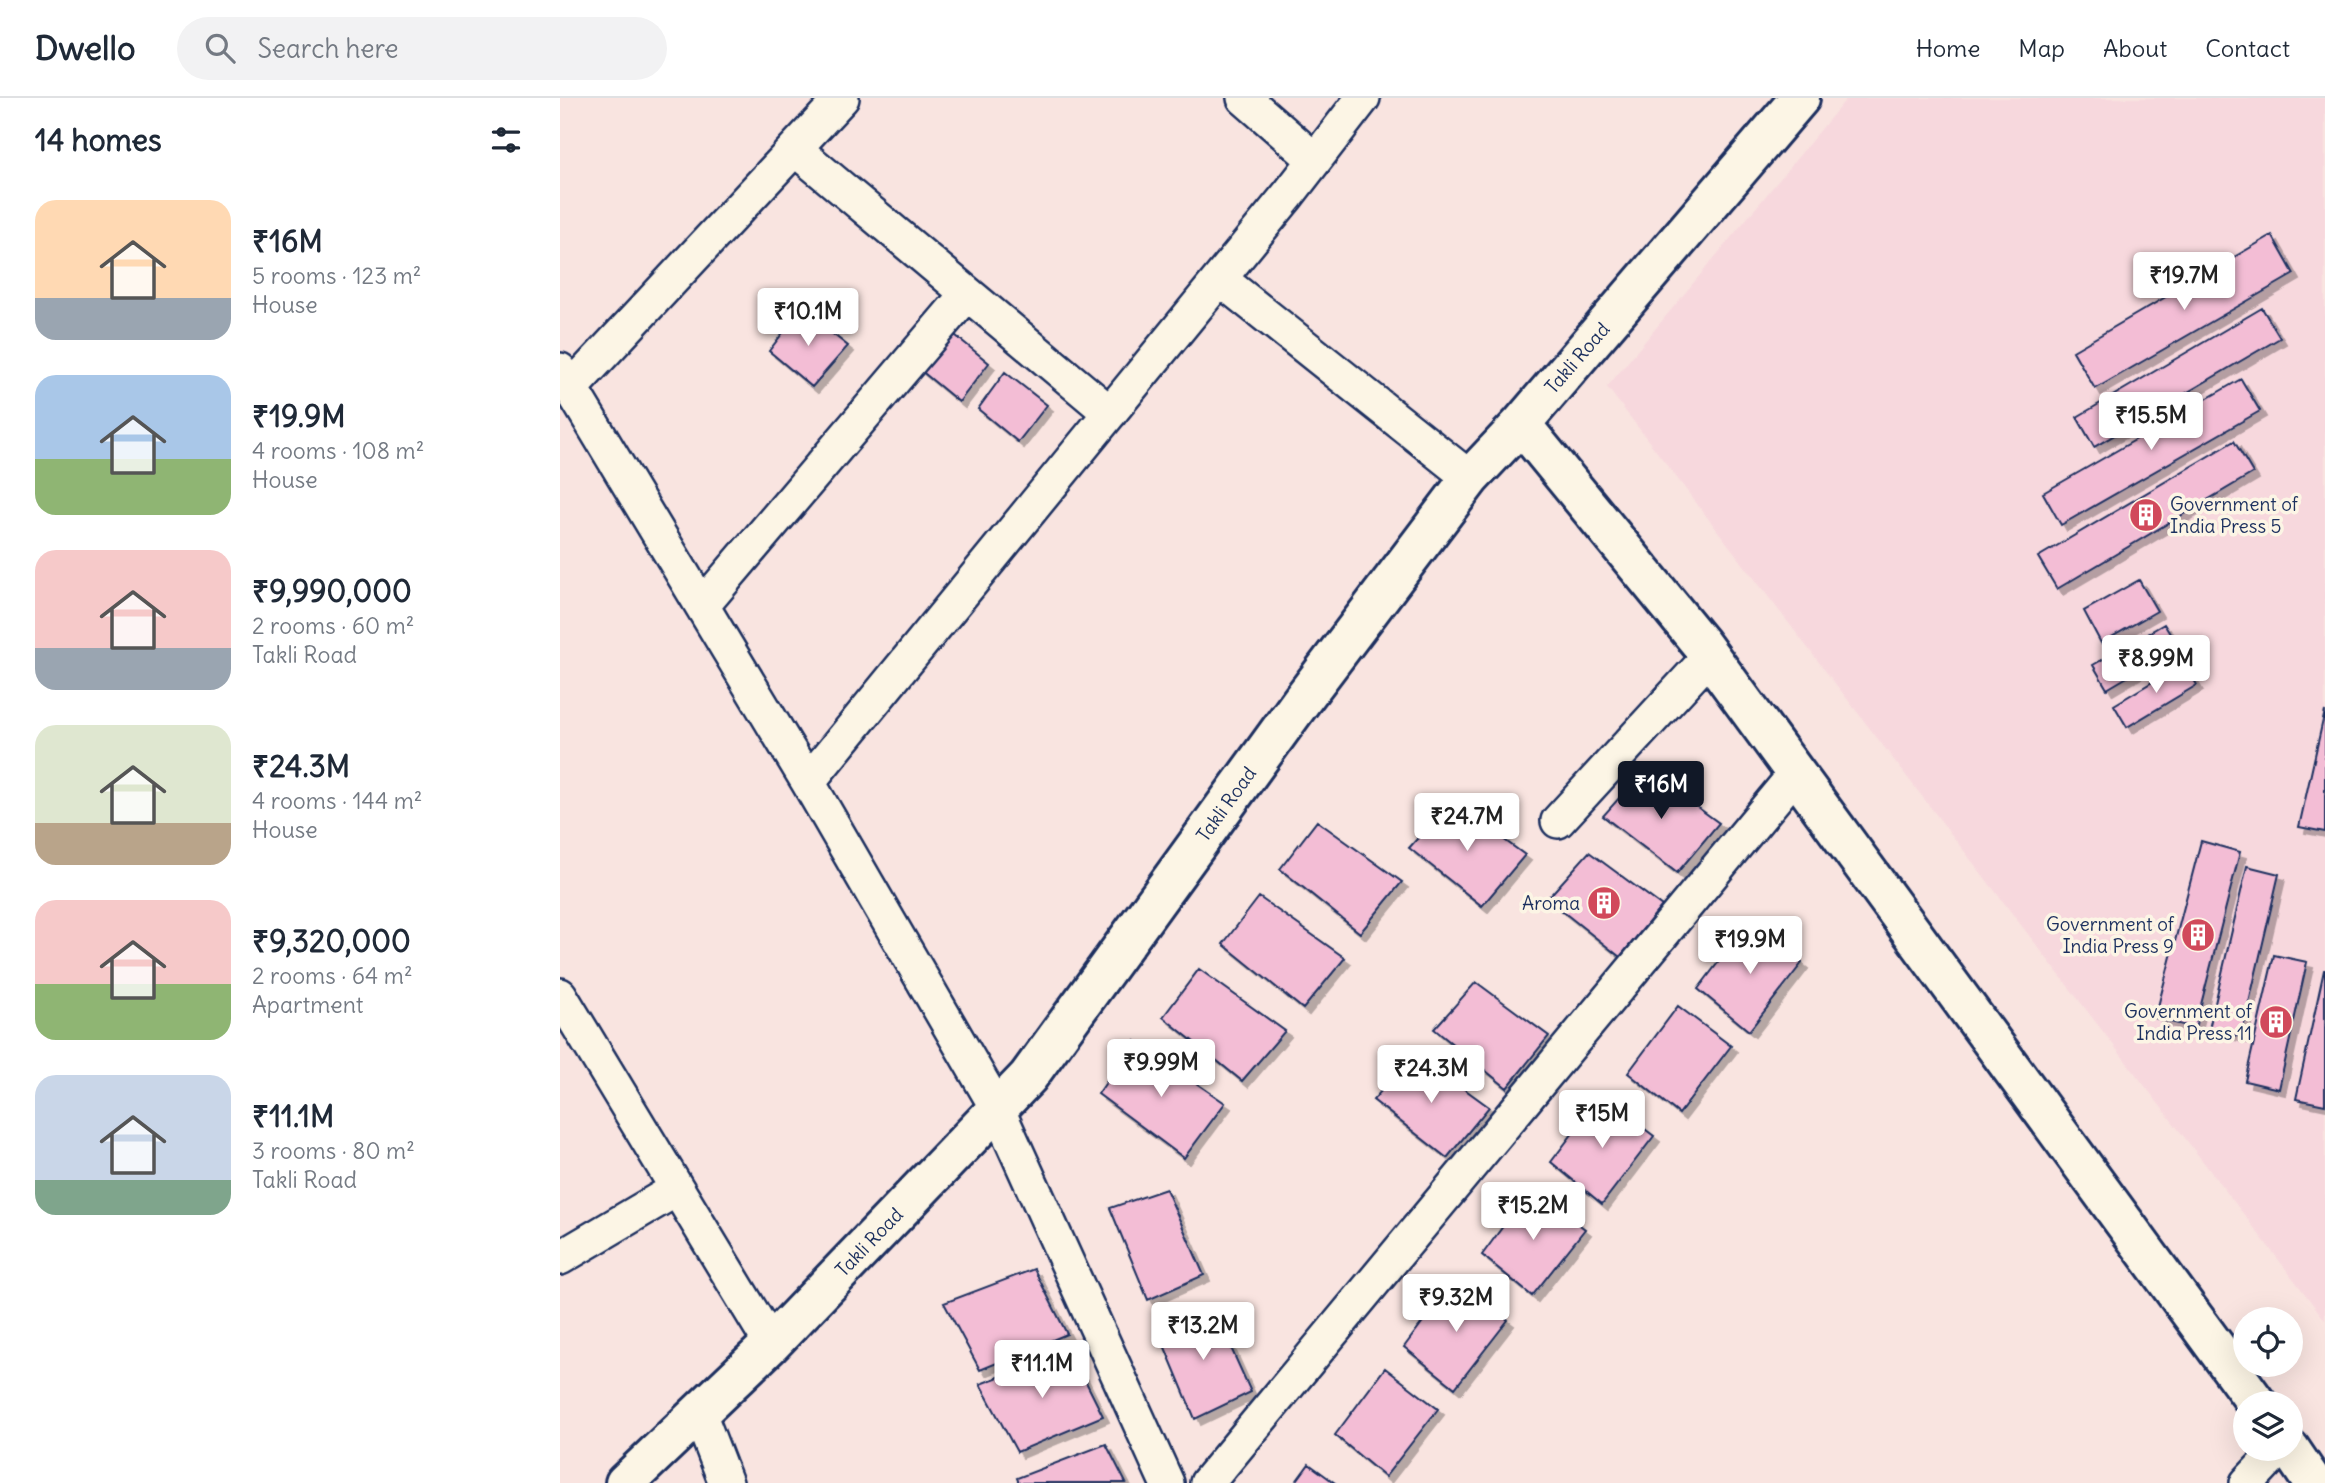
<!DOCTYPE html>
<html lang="en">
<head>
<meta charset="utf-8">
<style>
  body { margin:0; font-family:Delius,sans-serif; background:#f2f2f3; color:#1f2937; height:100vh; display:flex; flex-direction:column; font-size:26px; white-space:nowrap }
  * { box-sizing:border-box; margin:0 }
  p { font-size:23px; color:#747a83 }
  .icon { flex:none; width:38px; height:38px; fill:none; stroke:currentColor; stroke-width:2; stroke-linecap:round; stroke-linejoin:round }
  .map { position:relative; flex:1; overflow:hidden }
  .sheet { display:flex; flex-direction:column; background:#fff; width:560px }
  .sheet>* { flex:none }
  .fabs { position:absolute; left:1673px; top:1209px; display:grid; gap:14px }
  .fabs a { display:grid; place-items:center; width:70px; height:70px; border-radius:50%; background:#fff; box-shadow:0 7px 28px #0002; font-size:35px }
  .price { position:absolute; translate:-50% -60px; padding:0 16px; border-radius:7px; background:#fff; color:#222; font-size:23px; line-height:46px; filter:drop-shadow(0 2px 4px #0008) }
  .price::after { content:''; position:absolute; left:50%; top:42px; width:21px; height:16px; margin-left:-10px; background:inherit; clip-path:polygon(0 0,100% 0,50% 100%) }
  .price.current { background:#111827; color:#fff }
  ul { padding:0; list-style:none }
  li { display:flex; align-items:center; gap:21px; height:175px; padding:0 35px }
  li span { display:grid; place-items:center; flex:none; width:196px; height:140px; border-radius:21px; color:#555 }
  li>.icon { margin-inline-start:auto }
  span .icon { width:84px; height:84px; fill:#fffc; stroke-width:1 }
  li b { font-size:30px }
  h2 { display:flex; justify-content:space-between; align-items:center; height:84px; padding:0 35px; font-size:30px }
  header { display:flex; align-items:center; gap:42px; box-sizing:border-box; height:98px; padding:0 35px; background:#fff; border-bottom:2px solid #e0e1e3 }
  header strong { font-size:33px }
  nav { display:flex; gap:38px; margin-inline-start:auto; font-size:24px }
  .search { width:490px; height:63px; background:#f2f2f3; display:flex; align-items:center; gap:18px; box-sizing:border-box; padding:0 24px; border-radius:38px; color:#747a83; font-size:26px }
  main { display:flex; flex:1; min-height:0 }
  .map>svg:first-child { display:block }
  .built { fill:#f7d8dd }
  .building { fill:#f3bdd5; stroke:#1b2f5e; stroke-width:2; filter:url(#shadow) }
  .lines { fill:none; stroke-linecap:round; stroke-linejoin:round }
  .minor-casing { stroke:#1b2f5e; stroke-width:38 }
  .secondary-casing { stroke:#1b2f5e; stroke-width:44 }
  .minor { stroke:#fcf5e5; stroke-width:33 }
  .secondary { stroke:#fcf5e5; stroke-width:38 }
  .labels { text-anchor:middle; stroke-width:7; stroke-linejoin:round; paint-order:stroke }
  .street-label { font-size:19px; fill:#1b2f5e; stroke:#fcf5e5 }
  .poi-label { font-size:19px; fill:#1b2f5e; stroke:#fcf5e5; text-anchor:end }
</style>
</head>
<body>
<header>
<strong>Dwello</strong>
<div class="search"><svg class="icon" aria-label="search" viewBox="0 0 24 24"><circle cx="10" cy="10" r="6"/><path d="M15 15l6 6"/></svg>Search here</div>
<nav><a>Home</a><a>Map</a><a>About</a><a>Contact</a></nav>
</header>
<main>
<section class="sheet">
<h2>14 homes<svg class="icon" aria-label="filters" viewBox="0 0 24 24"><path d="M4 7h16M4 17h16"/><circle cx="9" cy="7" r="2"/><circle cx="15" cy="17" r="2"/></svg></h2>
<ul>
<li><span style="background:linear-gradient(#ffd9b3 70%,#9aa5b1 0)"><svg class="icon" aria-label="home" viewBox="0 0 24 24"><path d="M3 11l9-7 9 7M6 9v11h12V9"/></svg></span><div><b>₹16M</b><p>5 rooms · 123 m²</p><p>House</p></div></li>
<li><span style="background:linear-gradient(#a9c7e8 60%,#8fb573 0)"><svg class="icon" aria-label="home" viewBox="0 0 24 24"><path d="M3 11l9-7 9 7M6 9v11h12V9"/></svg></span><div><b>₹19.9M</b><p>4 rooms · 108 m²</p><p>House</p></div></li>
<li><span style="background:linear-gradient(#f6c9c9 70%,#9aa5b1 0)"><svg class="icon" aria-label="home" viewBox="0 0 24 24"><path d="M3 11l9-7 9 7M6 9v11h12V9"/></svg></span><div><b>₹9,990,000</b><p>2 rooms · 60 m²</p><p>Takli Road</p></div></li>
<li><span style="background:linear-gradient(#dfe7d0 70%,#b9a48a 0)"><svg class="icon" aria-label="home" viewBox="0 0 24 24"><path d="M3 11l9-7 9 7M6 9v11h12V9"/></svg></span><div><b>₹24.3M</b><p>4 rooms · 144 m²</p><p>House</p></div></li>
<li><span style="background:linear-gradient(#f6c9c9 60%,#8fb573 0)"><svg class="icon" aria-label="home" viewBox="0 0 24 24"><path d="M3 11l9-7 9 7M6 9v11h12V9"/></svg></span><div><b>₹9,320,000</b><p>2 rooms · 64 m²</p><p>Apartment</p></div></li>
<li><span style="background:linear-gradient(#c9d6e8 75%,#7fa58c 0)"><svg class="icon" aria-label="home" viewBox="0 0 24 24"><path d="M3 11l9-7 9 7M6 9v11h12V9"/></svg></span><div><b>₹11.1M</b><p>3 rooms · 80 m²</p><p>Takli Road</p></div></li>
</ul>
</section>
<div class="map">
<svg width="1765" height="1385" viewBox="0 0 1765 1385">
  <defs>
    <filter id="shadow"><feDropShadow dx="6" dy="6" stdDeviation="0" flood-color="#0004"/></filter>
  </defs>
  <rect width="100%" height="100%" fill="#f9e4e0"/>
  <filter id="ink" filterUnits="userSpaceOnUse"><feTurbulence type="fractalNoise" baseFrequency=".0143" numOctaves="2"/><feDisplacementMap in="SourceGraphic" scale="14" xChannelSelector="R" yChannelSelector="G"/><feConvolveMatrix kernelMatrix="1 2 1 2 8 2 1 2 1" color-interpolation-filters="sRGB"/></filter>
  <g filter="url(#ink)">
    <path class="built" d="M 1287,0 L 1765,0 L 1765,1222 L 1047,289 Z"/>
    <path class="building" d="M 1712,137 L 1734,176 L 1535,291 L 1513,253 Z
      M 1702,210 L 1720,240 L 1534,349 L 1517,319 Z
      M 241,211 L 288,248 L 252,289 L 209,253 Z
      M 390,233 L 429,265 L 399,304 L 359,271 Z
      M 445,274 L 487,307 L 458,344 L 418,311 Z
      M 1681,281 L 1700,313 L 1501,427 L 1483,395 Z
      M 1674,343 L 1693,375 L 1497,491 L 1478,459 Z
      M 1579,482 L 1597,513 L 1541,545 L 1524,513 Z
      M 1604,526 L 1618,549 L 1547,591 L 1533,567 Z
      M 1624,565 L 1637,587 L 1567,629 L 1554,607 Z
      M 1765,613 L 1765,734 L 1739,729 Z
      M 1085,671 L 1159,725 L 1117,775 L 1043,718 Z
      M 891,703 L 965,757 L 922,808 L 849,750 Z
      M 757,723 L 842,784 L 800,835 L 720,771 Z
      M 1641,743 L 1680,754 L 1635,930 L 1595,920 Z
      M 1029,754 L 1102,808 L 1060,859 L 987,801 Z
      M 1687,768 L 1719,776 L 1681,939 L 1649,931 Z
      M 699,799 L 785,860 L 743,911 L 663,846 Z
      M 1189,824 L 1242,865 L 1189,933 L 1138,891 Z
      M 1714,857 L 1747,864 L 1719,991 L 1685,983 Z
      M 639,871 L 725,933 L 682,983 L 603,919 Z
      M 1764,872 L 1765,872 L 1765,1007 L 1736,1001 Z
      M 916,884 L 989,938 L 947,990 L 874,931 Z
      M 1118,908 L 1171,948 L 1119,1016 L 1068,975 Z
      M 575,943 L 665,1005 L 624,1060 L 538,996 Z
      M 855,955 L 929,1009 L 887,1060 L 813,1002 Z
      M 1041,998 L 1094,1038 L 1042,1106 L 991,1064 Z
      M 971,1090 L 1025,1131 L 972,1198 L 922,1157 Z
      M 606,1091 L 644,1177 L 588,1202 L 550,1110 Z
      M 474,1171 L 507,1236 L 420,1272 L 384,1205 Z
      M 894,1182 L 948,1222 L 895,1290 L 844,1249 Z
      M 653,1210 L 691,1294 L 635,1321 L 596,1228 Z
      M 510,1252 L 543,1318 L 457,1354 L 420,1286 Z
      M 825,1270 L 878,1311 L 825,1379 L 775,1337 Z
      M 546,1346 L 566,1385 L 459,1385 L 457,1380 Z
      M 749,1366 L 775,1385 L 735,1385 Z"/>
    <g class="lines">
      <g class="minor-casing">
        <path id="minor" d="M 684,0 L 755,62
          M 235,51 L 550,315
          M 660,181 L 910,380
          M 0,272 L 248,684 L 437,1010 L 607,1385
          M 11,290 L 282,0
          M 142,508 L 407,196
          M 248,684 L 728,97 L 803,0
          M 998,723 L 1150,558
          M 0,897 L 211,1246
          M 0,1160 L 117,1091
          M 139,1315 L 166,1385
          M 647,1385 L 1236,675
          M 1687,1385 L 1719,1351"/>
      </g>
      <g class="secondary-casing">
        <path id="secondary" d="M 961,326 L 1141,546 L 1697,1306
          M 1730,1351 L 1753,1385
          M 65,1385 L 211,1246 L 468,979 L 742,602 L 910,380 L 961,326 L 1240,0"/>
      </g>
      <use href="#minor" class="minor"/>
      <use href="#secondary" class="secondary"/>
    </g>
  </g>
  <defs>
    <g id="building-disc" transform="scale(1.75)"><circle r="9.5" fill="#d1495b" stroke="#fcf5e5"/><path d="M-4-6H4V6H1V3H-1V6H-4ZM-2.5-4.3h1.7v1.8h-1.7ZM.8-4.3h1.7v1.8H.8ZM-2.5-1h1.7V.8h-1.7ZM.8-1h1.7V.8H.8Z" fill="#fff"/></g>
  </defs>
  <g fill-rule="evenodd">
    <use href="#building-disc" x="1586" y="417"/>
    <use href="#building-disc" x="1044" y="805"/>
    <use href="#building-disc" x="1638" y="837"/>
    <use href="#building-disc" x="1716" y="924"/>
  </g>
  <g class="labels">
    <g class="street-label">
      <text transform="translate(1017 260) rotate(-49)" y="7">Takli Road</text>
      <text transform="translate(666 706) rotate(-54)" y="7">Takli Road</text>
      <text transform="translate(309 1144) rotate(-46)" y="7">Takli Road</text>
    </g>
    <g class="poi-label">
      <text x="1610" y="413" text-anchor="start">Government of<tspan x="1610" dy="22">India Press 5</tspan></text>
      <text x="1020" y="812">Aroma</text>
      <text x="1614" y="833">Government of<tspan x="1614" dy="22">India Press 9</tspan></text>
      <text x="1692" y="920">Government of<tspan x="1692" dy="22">India Press 11</tspan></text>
    </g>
  </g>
</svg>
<div class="fabs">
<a><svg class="icon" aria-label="locate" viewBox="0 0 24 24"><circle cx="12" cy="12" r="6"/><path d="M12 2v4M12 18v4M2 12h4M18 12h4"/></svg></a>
<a><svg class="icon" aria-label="layers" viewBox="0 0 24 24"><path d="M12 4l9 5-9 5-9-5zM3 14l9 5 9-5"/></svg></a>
</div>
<b class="price" style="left:1624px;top:214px">₹19.7M</b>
<b class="price" style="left:248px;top:250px">₹10.1M</b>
<b class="price" style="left:1591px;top:354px">₹15.5M</b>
<b class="price" style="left:1596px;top:597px">₹8.99M</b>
<b class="price current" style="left:1101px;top:723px">₹16M</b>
<b class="price" style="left:907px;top:755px">₹24.7M</b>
<b class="price" style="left:1190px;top:878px">₹19.9M</b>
<b class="price" style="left:601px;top:1001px">₹9.99M</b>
<b class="price" style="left:871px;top:1007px">₹24.3M</b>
<b class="price" style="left:1042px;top:1052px">₹15M</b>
<b class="price" style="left:973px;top:1144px">₹15.2M</b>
<b class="price" style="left:896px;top:1236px">₹9.32M</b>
<b class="price" style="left:643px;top:1264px">₹13.2M</b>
<b class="price" style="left:482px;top:1302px">₹11.1M</b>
</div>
</main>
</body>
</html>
